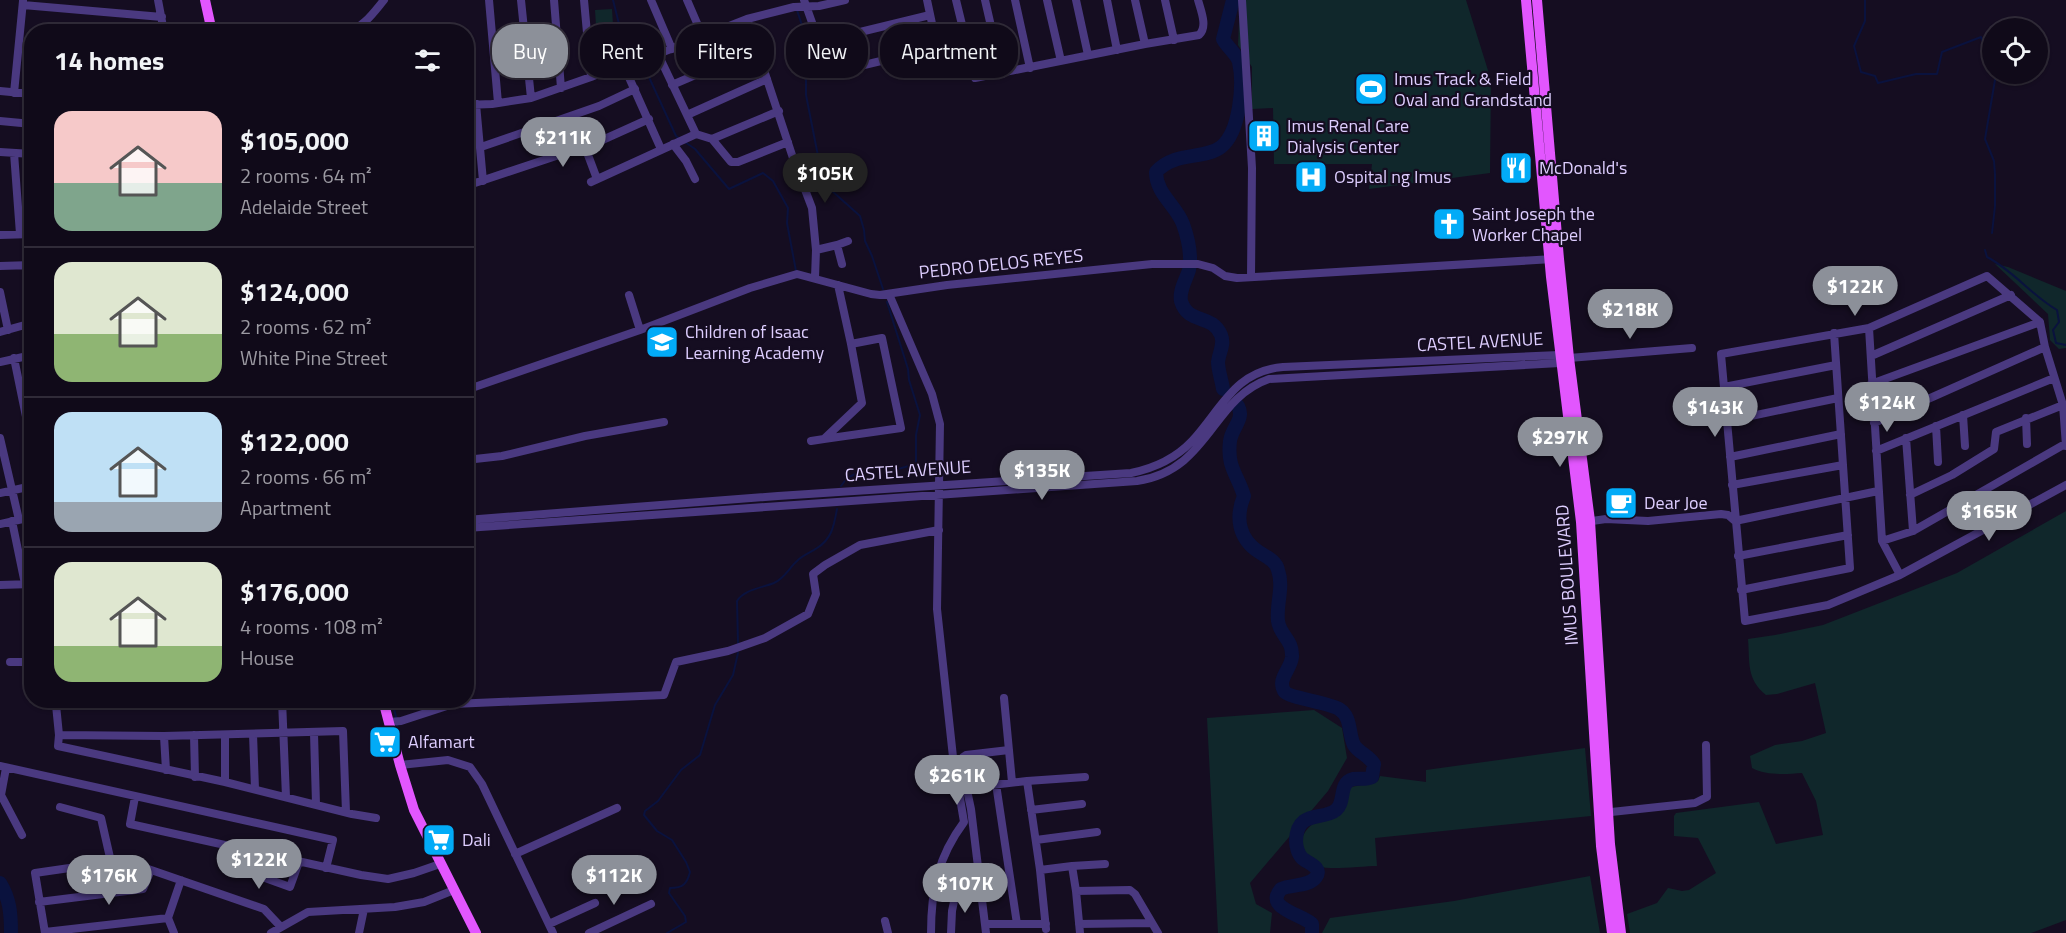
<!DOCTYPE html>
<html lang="en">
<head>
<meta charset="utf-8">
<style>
  body { margin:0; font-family:"Titillium Web",sans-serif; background:#1e1826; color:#f1f3f6; height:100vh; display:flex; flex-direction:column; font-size:22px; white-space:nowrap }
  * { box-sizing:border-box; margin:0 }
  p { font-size:20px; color:#9c9aa2 }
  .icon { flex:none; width:33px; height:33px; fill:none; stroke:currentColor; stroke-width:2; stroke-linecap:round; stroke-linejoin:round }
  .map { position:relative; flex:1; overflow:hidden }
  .side { position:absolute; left:24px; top:24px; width:450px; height:684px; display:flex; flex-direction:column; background:#100a19; border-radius:24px; box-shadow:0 2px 4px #0004,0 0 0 2px #302b38 }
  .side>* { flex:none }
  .top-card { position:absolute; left:492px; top:24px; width:570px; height:54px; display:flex; gap:12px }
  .fabs { position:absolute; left:1982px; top:18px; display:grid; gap:12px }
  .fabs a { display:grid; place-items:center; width:66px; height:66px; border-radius:50%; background:#100a19; box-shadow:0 2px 4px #0004,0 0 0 2px #302b38; font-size:30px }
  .price { position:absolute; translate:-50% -51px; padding:0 14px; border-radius:21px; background:#8c9099; color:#fff; font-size:20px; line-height:39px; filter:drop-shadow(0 2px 3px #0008) }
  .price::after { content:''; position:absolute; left:50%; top:36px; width:18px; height:14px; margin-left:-9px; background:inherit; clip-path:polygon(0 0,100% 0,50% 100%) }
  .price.active { background:#222; color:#fff }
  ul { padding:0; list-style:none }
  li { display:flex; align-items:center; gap:18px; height:150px; padding:0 30px }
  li+li { border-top:2px solid #302b38 }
  li span { display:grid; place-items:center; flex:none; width:168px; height:120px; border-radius:18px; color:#555 }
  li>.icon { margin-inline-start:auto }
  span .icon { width:72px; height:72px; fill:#fffc; stroke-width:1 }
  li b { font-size:26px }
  h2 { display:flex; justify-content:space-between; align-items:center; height:72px; padding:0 30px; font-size:26px }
  .chip { padding:0 21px; border-radius:24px; background:#100a19; box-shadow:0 2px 4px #0004,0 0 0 2px #302b38; font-size:21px; line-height:54px }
  .chip.active { background:#8c9099; color:#fff }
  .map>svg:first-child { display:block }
  .green { fill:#10272b }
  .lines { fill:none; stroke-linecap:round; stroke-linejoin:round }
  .stream { stroke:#0a123e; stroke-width:2 }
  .river { stroke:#0a123e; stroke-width:14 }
  .minor { stroke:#4a3980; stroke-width:8 }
  .major { stroke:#e256fe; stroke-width:10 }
  .labels { text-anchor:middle; stroke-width:4.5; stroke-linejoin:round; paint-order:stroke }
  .poi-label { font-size:18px; fill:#deceff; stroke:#150d21; text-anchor:start }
  .street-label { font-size:18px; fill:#deceff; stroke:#150d21 }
</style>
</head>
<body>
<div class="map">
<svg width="2066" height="933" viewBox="0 0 2066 933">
  <rect width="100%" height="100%" fill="#150d21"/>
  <path class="green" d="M 1240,0 L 1466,0 L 1491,80 L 1490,173 L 1369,189 L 1372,164 L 1274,164 L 1273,108 L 1252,109 L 1252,67 L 1238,45 Z
    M 612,9 L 614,40 L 597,41 L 595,10 Z
    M 1995,264 L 2008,267 L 2066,291 L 2066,348 L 2059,349 L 2050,340 L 2048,314 Z
    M 2066,511 L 2066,920 L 2031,933 L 1630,933 L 1627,914 L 1657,903 L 1668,888 L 1682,891 L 1689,890 L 1716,873 L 1698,838 L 1674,836 L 1674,816 L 1676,813 L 1759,802 L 1776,844 L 1823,835 L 1816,801 L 1802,773 C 1787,774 1766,776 1752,768 L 1750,756 L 1775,745 L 1802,741 L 1826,733 L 1815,683 L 1777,694 L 1766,695 C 1746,679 1750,662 1748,639 L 1775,635 L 1823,625 L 1957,573 Z
    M 1314,710 L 1342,728 L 1347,758 L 1328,791 L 1250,883 L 1256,904 L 1272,913 L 1270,933 L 1218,933 L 1207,718 Z
    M 1585,748 L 1591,816 L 1375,838 L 1377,866 C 1364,866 1332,870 1321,867 C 1292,859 1297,831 1319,820 C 1325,817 1332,816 1338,815 L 1344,803 L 1345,788 L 1374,783 L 1378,781 L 1380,776 L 1426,782 L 1426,770 Z
    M 1590,876 L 1600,933 L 1322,933 L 1330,918 L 1454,901 Z"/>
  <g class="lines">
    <path class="stream" d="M 613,0 L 622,36 L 635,52
      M 1865,0 L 1865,21 L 1854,46 L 1861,72 L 1875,76 L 1878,83 L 1916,74 L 1937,74 L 1942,52 L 1981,37 L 1988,53 L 1992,59
      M 797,10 L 810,50 L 806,68 L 806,95 L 820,166 L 831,190 L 860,216 L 864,230 L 865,241 L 872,256 L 883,289
      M 642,62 L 676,136 L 680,139
      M 685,142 L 695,149 L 729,189 L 763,173 L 773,181 L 788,208 L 787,223 L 796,271
      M 1992,233 L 1995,206 L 1995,174 L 1994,161 L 1985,139 L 1996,74
      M 1985,250 L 1987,257 C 2014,271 2031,295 2057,310 L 2059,322 L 2053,330 L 2056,343 L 2066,345
      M 841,486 L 847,478 L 872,466 L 898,469 L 916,464 L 916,435 L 920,415 L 909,380 L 908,369 L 887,302
      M 738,643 L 737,601 C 745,589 762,588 774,583 C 785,578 789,568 797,561 C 803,555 810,553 817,548 C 832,539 834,525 837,509
      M 392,700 L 396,717
      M 397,725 L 400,738
      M 667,933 L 686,922 L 685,916 L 669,893 L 670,888 C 683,888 687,884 690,872 L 686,862 L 672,840 L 657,831 L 644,815 L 645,811 L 658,801 L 681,770 L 700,755 L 715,705 L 733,675 L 738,653"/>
    <path class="river" d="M 1223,389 C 1222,381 1218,370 1218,362 C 1219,352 1225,345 1221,335 C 1212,313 1188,325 1181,301 C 1179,290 1186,280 1189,270 C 1192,255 1188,238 1183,224 C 1176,205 1156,194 1156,172 C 1175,151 1204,160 1221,147 C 1240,132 1244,84 1239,62 C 1237,54 1227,47 1223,39 L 1233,0
      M 1238,406 C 1245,419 1232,427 1230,441 C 1227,468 1237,473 1244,496 C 1235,518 1239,539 1259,552 C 1267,557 1276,561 1278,570 C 1284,587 1276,604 1278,621 C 1280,636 1293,639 1292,657 C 1291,669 1277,679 1284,691 C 1288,698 1327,702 1339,709 C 1352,717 1348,733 1354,745 C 1358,752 1369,756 1374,764 L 1372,777 C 1365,780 1360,778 1353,779 C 1338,783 1346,802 1336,810 C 1323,821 1297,809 1296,841 C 1296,846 1298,854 1302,858 C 1307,863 1323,867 1316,877 C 1309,887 1291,884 1281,889 C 1264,908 1301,914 1312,924 L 1312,933
      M 0,883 C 10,899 11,914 11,933"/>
    <path class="minor" d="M 158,0 L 164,32
      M 489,0 L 498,103
      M 521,0 L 531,98
      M 554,0 L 561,88
      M 584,0 L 591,77
      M 651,0 L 672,49
      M 687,0 L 703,37
      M 804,0 L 830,73 L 966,41
      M 927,0 L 937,47
      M 956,0 L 975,78 L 1145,44 L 1199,35 C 1208,27 1201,11 1198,0
      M 985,0 L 1002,74
      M 1015,0 L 1030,68
      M 1047,0 L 1061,61
      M 1076,0 L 1088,55
      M 1107,0 L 1117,50
      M 1135,0 L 1145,44
      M 1165,0 L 1174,40
      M 1242,0 L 1252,168 L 1251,277
      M 23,5 L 162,17
      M 747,19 L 793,158 L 812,208 L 816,250 L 815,278
      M 347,32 C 363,28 374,12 384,0
      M 819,42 L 930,15
      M 658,54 L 696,134 L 712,139 L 731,162 L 738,162 L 788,142
      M 623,64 L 661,149
      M 672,85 L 756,49
      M 0,91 L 32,94
      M 14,93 L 23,1
      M 476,104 L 483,181
      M 466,105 L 492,104 L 531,98 L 591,77 L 636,58 L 658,54 L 747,19 L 794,7 L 819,6 L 845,0
      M 687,115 L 767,79
      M 0,121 L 32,124
      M 712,139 L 779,111
      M 673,144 L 686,161 L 695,179
      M 481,147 L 599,106 L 635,89
      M 585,147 L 597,179
      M 0,152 L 32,154
      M 14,153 L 20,234
      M 591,182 L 696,134
      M 466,186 L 598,142 L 649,119
      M 0,235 L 32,234
      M 837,245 L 848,241
      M 816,250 L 837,245 L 842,264
      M 0,266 L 32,265
      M 26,266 L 32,295
      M 838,285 L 851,344 L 862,403 L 824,439 L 901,428 L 882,338 L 851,344
      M 0,292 L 8,330
      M 889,294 L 932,394 L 940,424 L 937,609 L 953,757 L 964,822 C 938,857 931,890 931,933
      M 629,295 L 640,330
      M 1869,328 L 1882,541 L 1900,575 L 1828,605 L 1745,621 L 1721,354 L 1869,328 L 1987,276 L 2040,322 L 2045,347 L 2063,405 L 2066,446
      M 0,332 L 32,323
      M 1871,356 L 2011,295
      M 14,358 L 32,446
      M 0,362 L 32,355
      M 1871,384 L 2040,322
      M 1724,387 L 1836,365
      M 466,390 L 640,330 L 750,288 L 797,274 L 871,294 L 880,295 L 947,285 L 1152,264 L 1198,264 L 1213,268 L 1225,276 L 1237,278 L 1553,259
      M 1963,415 L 1965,446
      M 2026,418 L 2027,444
      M 1727,421 L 1838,398
      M 1874,423 L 2045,347
      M 1936,426 L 1938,462
      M 0,438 L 19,520
      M 1906,438 L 1913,531
      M 811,441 L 824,439
      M 1876,451 L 2054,378
      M 1730,457 L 1841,434
      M 466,460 L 502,456 L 585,436 L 664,422
      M 1732,485 L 1843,465
      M 0,493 L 32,486
      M 1910,495 L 1952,475 L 1994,449 L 1996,432 L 2063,405
      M 466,520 L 778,496 L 1131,473 C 1155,468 1175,459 1192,441 C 1221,410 1234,371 1283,367 L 1559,355 L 1566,357
      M 12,521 L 25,584
      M 1585,522 L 1606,519 L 1648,521 L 1721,514 L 1728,515 L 1735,521 L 1878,491
      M 0,524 L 32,517
      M 466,528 L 1137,481 C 1210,470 1211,399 1269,379 L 1560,363 L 1569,358 L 1692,348
      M 1882,541 L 1913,531 L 2065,444
      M 1738,556 L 1848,535
      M 1900,575 L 2066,485
      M 0,585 L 32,584
      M 1741,590 L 1850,568 L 1834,333
      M 10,662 L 32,662
      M 1004,698 L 1012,782
      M 56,700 L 56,705 L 241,700
      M 282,700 L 286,797
      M 56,705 L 59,735
      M 389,722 L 401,721 L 453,704 L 664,695 L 676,662 L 728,651 L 765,638 L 808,614 L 816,594 L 813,574 L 825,565 L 860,545 L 939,530
      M 314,733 L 316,804
      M 253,734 L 255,789
      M 194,735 L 195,777
      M 164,736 L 166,770
      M 400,765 L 448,760 L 470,767 L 482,784 L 553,933
      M 0,766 L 333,840 L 326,868
      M 6,768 L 1,795 L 22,835
      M 1027,781 L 1085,777
      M 225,782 L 225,735
      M 983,786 L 1027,781 L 1040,870 L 1072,866 L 1076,891 L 1130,890 L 1135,894 L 1158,933
      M 135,797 L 130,824 L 361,875 L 388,879 L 414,873 L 440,864
      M 60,807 L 101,818 L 111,862
      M 1031,810 L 1082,804
      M 346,812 L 343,731 L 164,736 L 59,735 L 58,746 L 225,782 L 352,814 L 376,818
      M 1602,813 L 1695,803 L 1707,797 L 1706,745
      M 1036,840 L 1097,832
      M 232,847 L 229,865 L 290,887 L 299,862
      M 515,854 L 617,808
      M 1072,866 L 1105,864
      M 1040,870 L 1046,929
      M 1076,891 L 1080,933
      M 39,902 L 143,889 L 151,870
      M 168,918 L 181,880
      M 885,921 L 888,933
      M 549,924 L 595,903
      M 986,924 L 1017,924 L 996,784
      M 1017,924 L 1046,924
      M 1079,924 L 1151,923
      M 45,932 L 168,918 L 174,933
      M 45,933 L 35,873 L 111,862 L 128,862 L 264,909 L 281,927
      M 271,933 L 308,912 L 395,907 L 424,902 L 454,890
      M 359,933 L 364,909
      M 589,933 L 651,904
      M 951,933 L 952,911 L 956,892
      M 986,933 L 971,809 L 961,762 L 963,757 L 966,755 L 1009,750"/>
    <path class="major" d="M 205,0 L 212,32
      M 1526,0 L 1551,277 L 1581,522 L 1601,846 L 1612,933
      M 1537,0 L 1559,259 L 1569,358 L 1590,521 L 1610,844 L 1621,933
      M 383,700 L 400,765 L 414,810 L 476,933"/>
  </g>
  <defs>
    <g id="stadium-square" transform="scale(1.725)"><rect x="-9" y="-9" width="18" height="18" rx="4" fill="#02abf7" stroke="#150d21"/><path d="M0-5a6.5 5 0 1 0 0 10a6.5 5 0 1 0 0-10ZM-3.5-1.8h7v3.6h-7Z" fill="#fff"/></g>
    <g id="building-square" transform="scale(1.725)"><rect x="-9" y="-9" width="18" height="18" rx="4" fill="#02abf7" stroke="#150d21"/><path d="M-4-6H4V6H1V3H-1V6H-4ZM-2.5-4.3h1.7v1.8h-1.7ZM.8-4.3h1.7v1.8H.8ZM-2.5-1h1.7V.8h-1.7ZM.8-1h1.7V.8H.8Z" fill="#fff"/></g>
    <g id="restaurant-square" transform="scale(1.725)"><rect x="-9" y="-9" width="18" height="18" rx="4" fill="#02abf7" stroke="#150d21"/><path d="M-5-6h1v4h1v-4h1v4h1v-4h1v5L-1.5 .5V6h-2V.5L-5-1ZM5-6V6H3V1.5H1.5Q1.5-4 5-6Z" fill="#fff"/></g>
    <g id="hospital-square" transform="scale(1.725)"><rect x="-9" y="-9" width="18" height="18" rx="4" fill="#02abf7" stroke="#150d21"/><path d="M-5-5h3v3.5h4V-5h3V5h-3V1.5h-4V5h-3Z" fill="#fff"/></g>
    <g id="church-square" transform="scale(1.725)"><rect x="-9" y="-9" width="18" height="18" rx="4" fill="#02abf7" stroke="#150d21"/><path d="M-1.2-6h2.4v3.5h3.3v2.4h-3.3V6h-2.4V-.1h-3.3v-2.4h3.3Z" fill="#fff"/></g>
    <g id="school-square" transform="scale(1.725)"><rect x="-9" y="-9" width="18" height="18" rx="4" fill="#02abf7" stroke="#150d21"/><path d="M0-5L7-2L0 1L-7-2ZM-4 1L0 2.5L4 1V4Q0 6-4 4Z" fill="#fff"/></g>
    <g id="cafe-square" transform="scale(1.725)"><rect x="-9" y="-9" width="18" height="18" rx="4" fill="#02abf7" stroke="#150d21"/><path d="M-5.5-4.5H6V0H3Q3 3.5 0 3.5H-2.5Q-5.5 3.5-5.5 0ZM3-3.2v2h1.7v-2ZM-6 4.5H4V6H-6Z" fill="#fff"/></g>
    <g id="supermarket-square" transform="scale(1.725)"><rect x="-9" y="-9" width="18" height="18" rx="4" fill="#02abf7" stroke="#150d21"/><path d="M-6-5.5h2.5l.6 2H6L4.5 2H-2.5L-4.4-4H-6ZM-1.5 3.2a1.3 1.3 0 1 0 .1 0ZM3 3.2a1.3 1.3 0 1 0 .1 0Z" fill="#fff"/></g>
  </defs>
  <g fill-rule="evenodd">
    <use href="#stadium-square" x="1371" y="89"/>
    <use href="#building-square" x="1264" y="136"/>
    <use href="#restaurant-square" x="1516" y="168"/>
    <use href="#hospital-square" x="1311" y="177"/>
    <use href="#church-square" x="1449" y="224"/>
    <use href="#school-square" x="662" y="342"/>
    <use href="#cafe-square" x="1621" y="503"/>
    <use href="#supermarket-square" x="385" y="742"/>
    <use href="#supermarket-square" x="439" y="840"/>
  </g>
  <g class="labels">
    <g class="poi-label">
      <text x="1394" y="85">Imus Track &amp; Field<tspan x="1394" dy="21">Oval and Grandstand</tspan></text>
      <text x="1287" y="132">Imus Renal Care<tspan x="1287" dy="21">Dialysis Center</tspan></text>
      <text x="1539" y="174">McDonald's</text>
      <text x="1334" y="183">Ospital ng Imus</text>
      <text x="1472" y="220">Saint Joseph the<tspan x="1472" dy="21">Worker Chapel</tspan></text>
      <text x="685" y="338">Children of Isaac<tspan x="685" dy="21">Learning Academy</tspan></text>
      <text x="1644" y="509">Dear Joe</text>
      <text x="408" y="748">Alfamart</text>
      <text x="462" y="846">Dali</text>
    </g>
    <g class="street-label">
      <text transform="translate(1001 264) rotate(-6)" y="6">PEDRO DELOS REYES</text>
      <text transform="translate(1480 342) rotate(-3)" y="6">CASTEL AVENUE</text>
      <text transform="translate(908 471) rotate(-4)" y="6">CASTEL AVENUE</text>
      <text transform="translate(1567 575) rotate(-94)" y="6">IMUS BOULEVARD</text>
    </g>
  </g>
</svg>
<div class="fabs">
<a><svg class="icon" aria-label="locate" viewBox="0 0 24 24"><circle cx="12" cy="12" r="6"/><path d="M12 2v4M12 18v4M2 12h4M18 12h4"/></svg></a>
</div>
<b class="price" style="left:563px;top:168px">$211K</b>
<b class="price active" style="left:825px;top:204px">$105K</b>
<b class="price" style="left:1855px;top:317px">$122K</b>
<b class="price" style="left:1630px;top:340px">$218K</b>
<b class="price" style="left:1887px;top:433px">$124K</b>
<b class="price" style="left:1715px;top:438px">$143K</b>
<b class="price" style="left:1560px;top:468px">$297K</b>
<b class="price" style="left:1042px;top:501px">$135K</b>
<b class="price" style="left:1989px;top:542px">$165K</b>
<b class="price" style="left:957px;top:806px">$261K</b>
<b class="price" style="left:259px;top:890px">$122K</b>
<b class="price" style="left:109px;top:906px">$176K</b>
<b class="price" style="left:614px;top:906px">$112K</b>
<b class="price" style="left:965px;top:914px">$107K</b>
<div class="top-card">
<a class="chip active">Buy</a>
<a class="chip">Rent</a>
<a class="chip">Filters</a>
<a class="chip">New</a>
<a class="chip">Apartment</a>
</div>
<section class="side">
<h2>14 homes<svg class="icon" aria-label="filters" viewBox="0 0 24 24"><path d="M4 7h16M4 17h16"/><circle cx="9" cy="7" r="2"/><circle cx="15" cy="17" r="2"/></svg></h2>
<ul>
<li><span style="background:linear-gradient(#f6c9c9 60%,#7fa58c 0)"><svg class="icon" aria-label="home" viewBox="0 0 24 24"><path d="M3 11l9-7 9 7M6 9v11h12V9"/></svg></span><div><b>$105,000</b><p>2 rooms · 64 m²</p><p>Adelaide Street</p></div></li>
<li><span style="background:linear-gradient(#dfe7d0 60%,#8fb573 0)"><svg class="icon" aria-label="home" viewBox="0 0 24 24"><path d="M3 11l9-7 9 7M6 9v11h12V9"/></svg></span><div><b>$124,000</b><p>2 rooms · 62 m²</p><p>White Pine Street</p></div></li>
<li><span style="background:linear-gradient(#bfe0f5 75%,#9aa5b1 0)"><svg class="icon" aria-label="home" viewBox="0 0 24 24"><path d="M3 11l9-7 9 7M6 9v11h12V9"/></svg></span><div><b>$122,000</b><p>2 rooms · 66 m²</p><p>Apartment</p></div></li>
<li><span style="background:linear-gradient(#dfe7d0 70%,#8fb573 0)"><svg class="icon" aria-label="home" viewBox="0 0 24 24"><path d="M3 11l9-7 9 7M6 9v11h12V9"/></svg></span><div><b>$176,000</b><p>4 rooms · 108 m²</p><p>House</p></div></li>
</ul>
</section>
</div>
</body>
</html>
